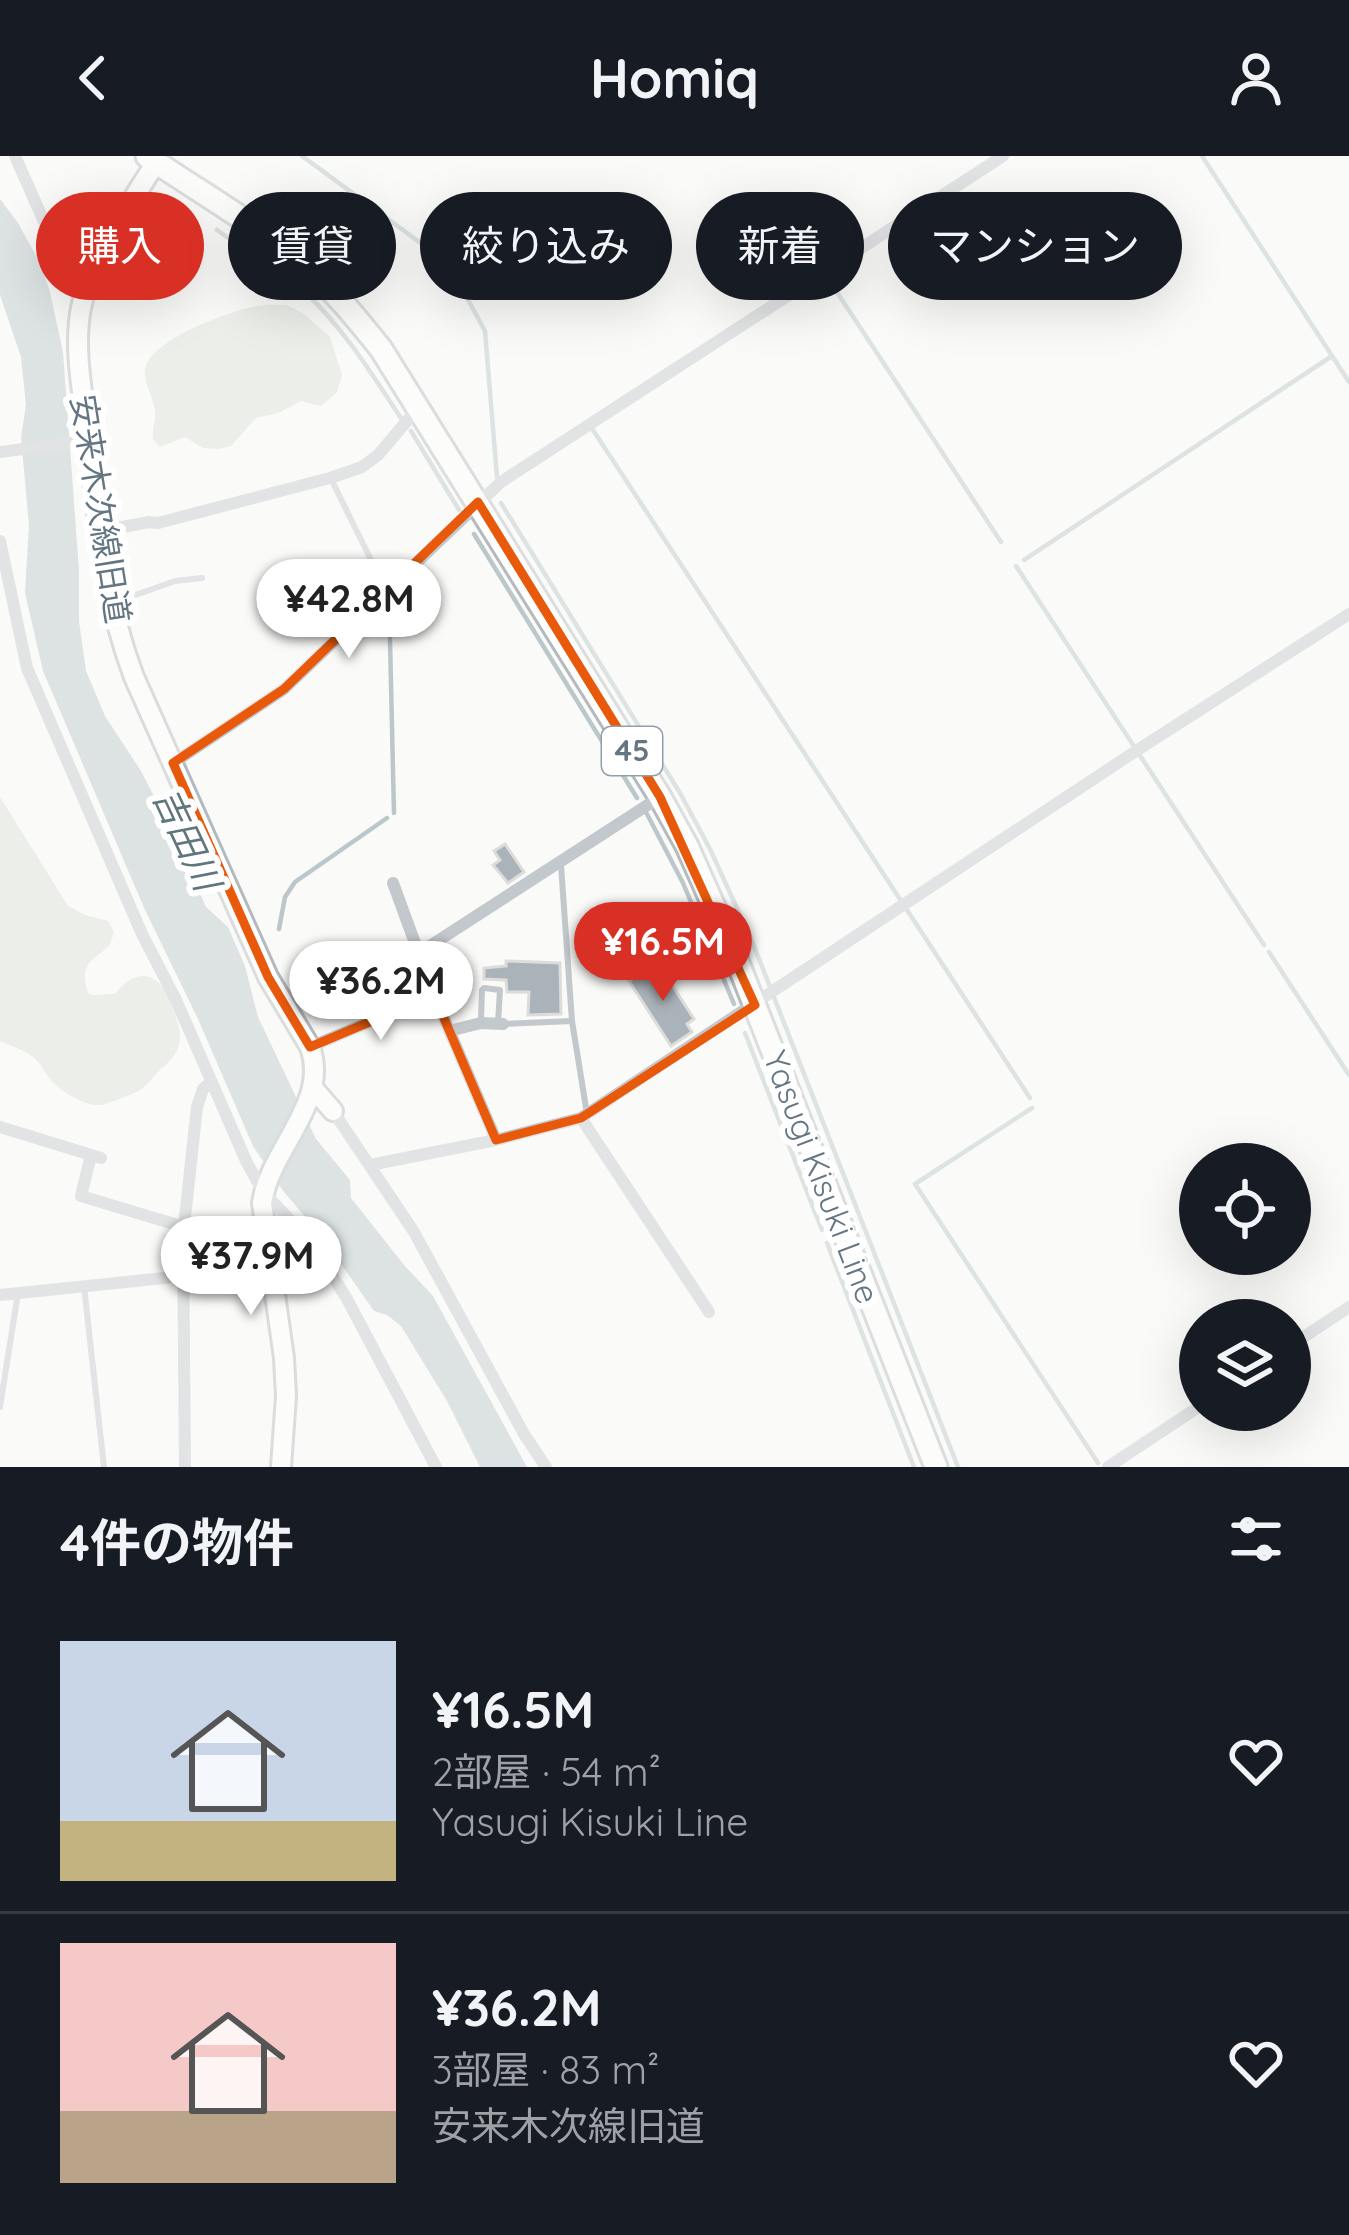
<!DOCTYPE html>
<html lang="ja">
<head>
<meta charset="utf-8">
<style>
  body { margin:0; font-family:Quicksand,"Noto Sans JP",sans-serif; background:#242831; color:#f1f3f6; height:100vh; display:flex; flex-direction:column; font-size:45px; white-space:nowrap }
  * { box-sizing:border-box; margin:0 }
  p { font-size:39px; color:#9ea1a6 }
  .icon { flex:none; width:66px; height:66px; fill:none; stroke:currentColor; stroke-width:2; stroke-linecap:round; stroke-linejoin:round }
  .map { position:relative; height:1311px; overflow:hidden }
  .details { display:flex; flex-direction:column; background:#171b24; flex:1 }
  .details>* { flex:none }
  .hud { position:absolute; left:36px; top:36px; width:1278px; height:108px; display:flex; gap:24px }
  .buttons { position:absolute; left:1179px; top:987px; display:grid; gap:24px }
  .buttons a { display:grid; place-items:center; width:132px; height:132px; border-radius:50%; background:#171b24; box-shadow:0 12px 48px #0002; font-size:60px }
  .price { position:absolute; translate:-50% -102px; padding:0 27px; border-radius:42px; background:#fff; color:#222; font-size:39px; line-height:78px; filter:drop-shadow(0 3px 6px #0008) }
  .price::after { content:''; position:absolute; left:50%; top:72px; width:36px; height:27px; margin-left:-18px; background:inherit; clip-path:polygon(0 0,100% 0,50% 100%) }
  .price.on { background:#d93025; color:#fff }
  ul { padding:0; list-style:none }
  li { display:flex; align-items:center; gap:36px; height:300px; padding:0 60px }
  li+li { border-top:3px solid #363941 }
  li span { display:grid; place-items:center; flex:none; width:336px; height:240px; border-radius:0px; color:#555 }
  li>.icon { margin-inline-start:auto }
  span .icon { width:144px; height:144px; fill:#fffc; stroke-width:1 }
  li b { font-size:51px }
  h2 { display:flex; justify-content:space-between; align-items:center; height:144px; padding:0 60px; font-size:51px }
  .chip { padding:0 42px; border-radius:54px; background:#171b24; box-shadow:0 12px 48px #0002; font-size:42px; line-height:108px }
  .chip.on { background:#d93025; color:#fff }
  header { display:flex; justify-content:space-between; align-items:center; height:156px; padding:0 60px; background:#171b24; font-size:54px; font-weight:700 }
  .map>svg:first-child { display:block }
  .green { fill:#dadfd7 }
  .water { fill:#bbc7cb }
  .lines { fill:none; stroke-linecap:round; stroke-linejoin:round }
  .stream { stroke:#bbc7cb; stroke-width:4.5 }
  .building { fill:#aab3b9; stroke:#dcdcda; stroke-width:3 }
  .secondary-casing { stroke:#b3babf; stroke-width:24 }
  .primary-casing { stroke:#b5babe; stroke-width:27 }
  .lane { stroke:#c3c8cc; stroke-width:6 }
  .street { stroke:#c3c8cc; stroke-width:12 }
  .secondary { stroke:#fff; stroke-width:18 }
  .primary { stroke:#fff; stroke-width:21 }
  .marked { fill:none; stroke:#e8590c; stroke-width:9; stroke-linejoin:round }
  .labels { text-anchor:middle; stroke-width:12; stroke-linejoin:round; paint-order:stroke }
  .shield { fill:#fff; stroke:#939fa8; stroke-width:3 }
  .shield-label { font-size:30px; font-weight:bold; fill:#657683 }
  .street-label { font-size:33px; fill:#657683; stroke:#fff }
  .water-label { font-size:36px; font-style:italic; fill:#60757c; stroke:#fff }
</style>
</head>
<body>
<header><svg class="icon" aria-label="back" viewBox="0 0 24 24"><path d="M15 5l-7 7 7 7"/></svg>Homiq<svg class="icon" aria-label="person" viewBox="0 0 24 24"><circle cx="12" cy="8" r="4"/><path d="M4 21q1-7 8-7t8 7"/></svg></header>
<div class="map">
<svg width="1349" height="1311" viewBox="0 0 1349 1311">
  <rect width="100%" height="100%" fill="#fafaf8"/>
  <path class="green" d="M 287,149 L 304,158 L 330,181 L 342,219 L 337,236 L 321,250 L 301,245 L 278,257 L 256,262 L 231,290 L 219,293 L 203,292 L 185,281 L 160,291 L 153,283 C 152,273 156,265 155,255 C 154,241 141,225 146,210 C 154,183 232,154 258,150 C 267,148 277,149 287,149 Z
    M 0,641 L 68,750 L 85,759 L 108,765 L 114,776 L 110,789 C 91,806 79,807 88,837 L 92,839 L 115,838 C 135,812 158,814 170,845 C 181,874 188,891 162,912 C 155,918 150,926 143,932 C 138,936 106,949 100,949 C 84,950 60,935 51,924 C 44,916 42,908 33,901 C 24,894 11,890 0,885 Z"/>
  <path class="water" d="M 0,43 L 18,67 L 41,109 L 50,136 L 63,196 L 79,414 L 79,465 L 86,515 L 105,560 L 141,615 L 177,685 L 206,751 L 228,771 L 245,810 L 258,861 L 316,983 L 350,1024 L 351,1042 L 404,1109 L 433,1140 L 527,1311 L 480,1311 L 447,1245 L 401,1170 L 387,1159 L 374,1155 L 323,1082 L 284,1036 L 253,990 L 198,863 L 145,754 L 43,515 L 25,437 L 29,369 L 21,281 L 26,249 L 21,201 L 0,139 Z"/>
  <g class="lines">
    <path class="stream" d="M 302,0 L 448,107 L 485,175 L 497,321
      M 1202,0 L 1349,226
      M 217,74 L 306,137 C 345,174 373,220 403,265
      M 827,121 L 1001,386
      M 593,274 L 1030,942
      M 411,275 L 459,354
      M 501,347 L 680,637 L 710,693 L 752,785 L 958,1311
      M 474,378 L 637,642
      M 1024,404 L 1332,200
      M 1016,410 L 1264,789
      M 389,442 L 394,657
      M 647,658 L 683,727 L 734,848
      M 279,773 L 285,741 L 295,726 L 387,662
      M 1269,796 L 1349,919
      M 745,877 L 822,1074
      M 1032,952 L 915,1028 L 1098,1307
      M 827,1087 L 914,1311"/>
  </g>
  <path class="building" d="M 505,688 L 524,716 L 508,727 L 493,709 L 500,704 L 494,695 Z
    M 506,805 L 560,807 L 561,858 L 528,859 L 529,836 L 507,836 L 506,824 L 484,823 L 484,812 L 506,810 Z
    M 658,807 L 694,863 L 687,868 L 692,876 L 671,890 L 629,825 Z"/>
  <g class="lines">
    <g class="secondary-casing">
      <path id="secondary" d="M 156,6 C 129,51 91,100 81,152 C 73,193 83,239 88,280 C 98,363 104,442 134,521 L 268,821 L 310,891 C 330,947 270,992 262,1047 L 284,1202 L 286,1240 L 281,1311
        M 313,932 L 333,955"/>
    </g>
    <g class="primary-casing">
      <path id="primary" d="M 147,0 C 199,36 255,67 304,109 C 333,133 357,163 381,193 L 660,641 L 687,690 L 731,789 L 936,1311"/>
    </g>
    <path class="lane" d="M 332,325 L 380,422 L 384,455
      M 113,447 L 175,425 L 202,422
      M 561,709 L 572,865 L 587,958
      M 481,864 L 482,834 L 484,832 L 500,834 L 498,867
      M 504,868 L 572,865
      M 84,1130 L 104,1311
      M 0,1251 L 18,1137"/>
    <path class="street" d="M 15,0 L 69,122 L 87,130
      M 0,296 L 88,285
      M 97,376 L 149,366 L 158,367 L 330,322 L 362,311 L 378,299 L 418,252
      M 0,385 L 27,512 L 142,778 L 176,844 L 247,1007 L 264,1037 L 312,1087 L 347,1143 L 436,1311
      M 173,607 L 284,533 L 501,326 L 1003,0
      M 393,727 L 434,839 L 496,984
      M 419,797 L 660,641
      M 449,875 L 481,867 L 503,868
      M 310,891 L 434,839
      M 333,955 L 414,1076 L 524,1278 L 546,1311
      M 581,962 L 709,1156
      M 0,971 L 101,1002
      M 91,999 L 81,1040 L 184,1071
      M 370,1009 L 496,984 L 581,962 L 1136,595 L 1349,458
      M 0,1139 L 271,1111
      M 1290,1190 L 1349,1151
      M 185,1311 L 183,1080 L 197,951 L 203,933 L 211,926
      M 1108,1311 L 1200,1250"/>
    <use href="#secondary" class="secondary"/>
    <use href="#primary" class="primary"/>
  </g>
  <path d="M0 0H1349V1311H0ZM 478,346 L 660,641 L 755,849 L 581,962 L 496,984 L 434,839 L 310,891 L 268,821 L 173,607 L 284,533 Z" fill="#fafaf8" fill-opacity=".55" fill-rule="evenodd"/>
  <path class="marked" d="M 478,346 L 660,641 L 755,849 L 581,962 L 496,984 L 434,839 L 310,891 L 268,821 L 173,607 L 284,533 Z"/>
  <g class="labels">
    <rect class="shield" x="602" y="571" width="60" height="48" rx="9"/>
    <g class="shield-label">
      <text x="632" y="605">45</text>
    </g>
    <g class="street-label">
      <text transform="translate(101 353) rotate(81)" y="12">安来木次線旧道</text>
      <text transform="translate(822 1021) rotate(69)" y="12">Yasugi Kisuki Line</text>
    </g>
    <g class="water-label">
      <text transform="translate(187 683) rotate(65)" y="13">吉田川</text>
    </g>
  </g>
</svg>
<div class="buttons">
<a><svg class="icon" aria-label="locate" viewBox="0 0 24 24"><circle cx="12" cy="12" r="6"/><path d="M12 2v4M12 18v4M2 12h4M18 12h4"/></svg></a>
<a><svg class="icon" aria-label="layers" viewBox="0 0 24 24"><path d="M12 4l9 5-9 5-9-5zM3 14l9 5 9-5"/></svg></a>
</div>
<b class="price" style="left:349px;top:505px">¥42.8M</b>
<b class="price on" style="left:663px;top:848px">¥16.5M</b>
<b class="price" style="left:381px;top:887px">¥36.2M</b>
<b class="price" style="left:251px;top:1162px">¥37.9M</b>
<div class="hud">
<a class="chip on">購入</a>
<a class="chip">賃貸</a>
<a class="chip">絞り込み</a>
<a class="chip">新着</a>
<a class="chip">マンション</a>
</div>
</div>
<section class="details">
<h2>4件の物件<svg class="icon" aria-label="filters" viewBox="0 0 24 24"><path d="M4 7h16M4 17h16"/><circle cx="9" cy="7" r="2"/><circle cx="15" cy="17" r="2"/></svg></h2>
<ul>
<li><span style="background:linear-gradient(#c9d6e8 75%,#c2b280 0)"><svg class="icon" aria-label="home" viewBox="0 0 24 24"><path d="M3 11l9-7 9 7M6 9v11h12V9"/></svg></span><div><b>¥16.5M</b><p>2部屋 · 54 m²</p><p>Yasugi Kisuki Line</p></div><svg class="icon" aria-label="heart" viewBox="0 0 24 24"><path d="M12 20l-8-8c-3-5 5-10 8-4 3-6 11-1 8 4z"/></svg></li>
<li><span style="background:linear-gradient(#f6c9c9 70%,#b9a48a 0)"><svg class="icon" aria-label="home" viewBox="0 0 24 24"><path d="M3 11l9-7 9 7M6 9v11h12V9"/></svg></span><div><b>¥36.2M</b><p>3部屋 · 83 m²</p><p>安来木次線旧道</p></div><svg class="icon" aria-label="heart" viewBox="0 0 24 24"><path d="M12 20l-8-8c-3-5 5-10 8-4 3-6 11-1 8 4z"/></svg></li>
</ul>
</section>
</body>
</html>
